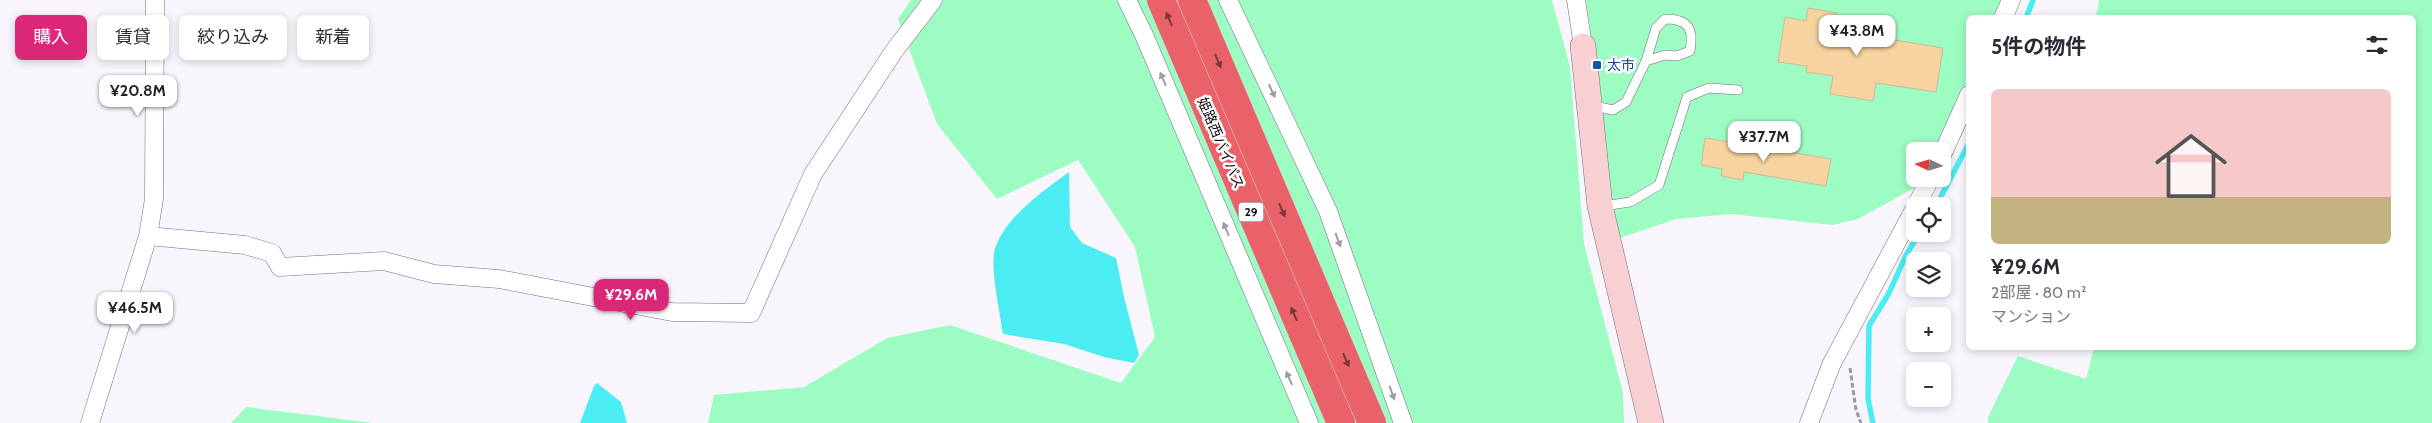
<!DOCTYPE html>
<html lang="ja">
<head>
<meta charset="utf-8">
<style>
  body { margin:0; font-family:Cabin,"Noto Sans JP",sans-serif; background:#f2f2f3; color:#2b2b33; height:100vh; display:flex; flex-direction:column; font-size:19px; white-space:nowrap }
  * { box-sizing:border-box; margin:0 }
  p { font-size:16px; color:#7c7c81 }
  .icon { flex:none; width:28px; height:28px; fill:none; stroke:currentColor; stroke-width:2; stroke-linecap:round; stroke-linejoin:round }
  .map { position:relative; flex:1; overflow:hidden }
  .drawer { position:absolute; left:1966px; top:15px; width:450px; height:335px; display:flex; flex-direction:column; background:#fff; border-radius:8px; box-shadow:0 2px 8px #0003 }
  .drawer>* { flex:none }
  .banner { position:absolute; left:15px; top:15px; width:475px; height:45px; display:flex; gap:10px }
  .needle { width:32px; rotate:274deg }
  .controls { position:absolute; left:1906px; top:142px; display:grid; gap:10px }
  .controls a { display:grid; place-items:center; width:45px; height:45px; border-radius:8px; background:#fff; box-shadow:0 2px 8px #0003; font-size:25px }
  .price { position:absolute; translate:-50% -42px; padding:0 11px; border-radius:10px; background:#fff; color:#222; font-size:16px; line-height:32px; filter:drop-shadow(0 1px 2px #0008) }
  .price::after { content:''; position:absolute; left:50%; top:30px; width:15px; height:11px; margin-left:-8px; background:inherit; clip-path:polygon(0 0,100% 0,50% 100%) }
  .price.current { background:#db2777; color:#fff }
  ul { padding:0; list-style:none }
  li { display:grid; align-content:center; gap:10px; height:265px; padding:0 25px }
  li span { display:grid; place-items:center; height:155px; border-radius:8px; color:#555 }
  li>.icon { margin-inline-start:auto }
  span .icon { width:90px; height:90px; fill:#fffc; stroke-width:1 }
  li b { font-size:21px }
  h2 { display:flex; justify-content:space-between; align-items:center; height:60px; padding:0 25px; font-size:21px }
  .tag { padding:0 18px; border-radius:8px; background:#fff; box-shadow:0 2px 8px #0003; font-size:18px; line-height:45px }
  .tag.current { background:#db2777; color:#fff }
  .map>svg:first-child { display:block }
  .green { fill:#9dfcc2 }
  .water { fill:#4cecf3 }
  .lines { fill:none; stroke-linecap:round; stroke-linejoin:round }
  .stream { stroke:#4cecf3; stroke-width:5.5 }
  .building { fill:#f6d39f; stroke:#cbb89c }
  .lane-casing { stroke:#776985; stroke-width:10 }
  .street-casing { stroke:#776985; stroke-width:19 }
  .secondary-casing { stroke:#776985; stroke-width:26 }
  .highway-casing { stroke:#d4d3d5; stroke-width:29 }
  .path { stroke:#9c99a1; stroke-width:3; stroke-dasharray:5 2.5; stroke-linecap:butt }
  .lane { stroke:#fff; stroke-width:9 }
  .street { stroke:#fff; stroke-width:18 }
  .secondary { stroke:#f8d0d2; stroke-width:25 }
  .highway { stroke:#e96269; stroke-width:28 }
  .oneway { fill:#7c363e }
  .oneway2 { fill:#9f9da1 }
  .transit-dot { fill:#1a4fb4; stroke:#fff; stroke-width:2 }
  .labels { text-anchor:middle; stroke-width:5; stroke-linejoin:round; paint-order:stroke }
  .shield { fill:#fff; stroke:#56535a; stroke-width:1 }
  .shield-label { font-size:12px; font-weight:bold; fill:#0e0913 }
  .transit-label { font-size:14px; fill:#164399; stroke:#fff; text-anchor:start }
  .street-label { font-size:14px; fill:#0e0913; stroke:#fff }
</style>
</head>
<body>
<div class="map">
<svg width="2432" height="423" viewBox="0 0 2432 423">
  <rect width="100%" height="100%" fill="#f8f5fc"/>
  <path class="green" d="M 911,0 L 1552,0 L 1570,67 L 1584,244 L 1623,393 L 1624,423 L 708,423 L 714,395 L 804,387 L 887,338 L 950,325 L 1121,383 L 1155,337 L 1135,247 L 1078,160 L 997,199 L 937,124 L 898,19 Z
    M 1586,0 L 2004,0 L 1997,17 L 1969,18 L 1969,80 L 1937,151 L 1915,151 L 1915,179 L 1925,179 L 1923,183 L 1858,219 L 1832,225 L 1732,214 L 1676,219 L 1617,239 Z
    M 2099,0 L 2432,0 L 2432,423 L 1988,423 L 1988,417 L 2018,356 L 2086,379 L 2094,348 L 2414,348 L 2414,18 L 2096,17 Z
    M 246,407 L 373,423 L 231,423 Z"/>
  <path class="water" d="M 1069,172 L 1070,227 L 1082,243 L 1116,258 L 1124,297 L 1139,355 L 1134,363 L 1104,357 L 1064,344 L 1003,334 C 1000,313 991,272 994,253 C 1001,220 1043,191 1069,172 Z
    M 597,383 L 621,402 L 627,423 L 580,423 L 594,386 Z"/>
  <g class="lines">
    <path class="stream" d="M 2026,18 L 2033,0
      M 1936,206 L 1969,143
      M 1873,423 L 1868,399 L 1869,326 L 1889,293 L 1906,255 L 1919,234"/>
  </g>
  <path class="building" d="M 1808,8 L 1837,13 L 1834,30 L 1943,48 L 1936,92 L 1876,83 L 1873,101 L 1830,94 L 1833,76 L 1806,72 L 1807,66 L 1778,62 L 1785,17 L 1806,21 Z
    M 1705,138 L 1831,159 L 1826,186 L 1744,172 L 1743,180 L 1721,176 L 1722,169 L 1701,165 Z"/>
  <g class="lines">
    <g class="lane-casing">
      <path id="lane" d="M 1590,105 L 1613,110 L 1626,102 L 1646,61 L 1665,55 L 1677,56 L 1690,51 C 1694,29 1689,19 1665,19 L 1656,28 L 1646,61
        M 1603,206 L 1630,202 L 1659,185 L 1687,97 L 1709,88 L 1738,90"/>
    </g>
    <g class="street-casing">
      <path id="street" d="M 1127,0 L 1144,35 L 1309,423
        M 1228,0 L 1328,211 L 1403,423
        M 1576,0 L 1583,46
        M 2003,18 L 2011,0
        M 1942,155 L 1969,95
        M 1916,206 L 1930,179
        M 148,236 L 245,245 L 272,253 L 280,267 L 384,261 L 434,274 L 499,279 L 672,312 L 751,313 L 813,174 L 894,51 L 933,0
        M 90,423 L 148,236 L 154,199 L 155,0
        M 1809,423 L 1832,363 L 1915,208"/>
    </g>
    <g class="secondary-casing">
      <path id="secondary" d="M 1583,46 L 1600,206 L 1651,423"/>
    </g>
    <g class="highway-casing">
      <path id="highway" d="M 1161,0 L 1341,423
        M 1192,0 L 1372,423"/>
    </g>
    <path class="path" d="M 1850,368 L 1856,410 L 1861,423"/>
    <use href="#lane" class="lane"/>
    <use href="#street" class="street"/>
    <use href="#secondary" class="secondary"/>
    <use href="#highway" class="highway"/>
  </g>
  <defs><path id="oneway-solid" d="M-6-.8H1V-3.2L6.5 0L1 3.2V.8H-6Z" transform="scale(1.25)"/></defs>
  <g class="oneway">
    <use href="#oneway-solid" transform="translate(1169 19) rotate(-113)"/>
    <use href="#oneway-solid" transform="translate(1218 61) rotate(67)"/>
    <use href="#oneway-solid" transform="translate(1282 210) rotate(67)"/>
    <use href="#oneway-solid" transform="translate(1294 314) rotate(-113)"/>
    <use href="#oneway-solid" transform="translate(1346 360) rotate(67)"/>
  </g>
  <g class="oneway2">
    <use href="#oneway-solid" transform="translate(1163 79) rotate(-113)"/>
    <use href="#oneway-solid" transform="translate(1272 91) rotate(65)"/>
    <use href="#oneway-solid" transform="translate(1226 229) rotate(-113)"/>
    <use href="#oneway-solid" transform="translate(1338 240) rotate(70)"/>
    <use href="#oneway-solid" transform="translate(1289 378) rotate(-114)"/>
    <use href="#oneway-solid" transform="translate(1392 393) rotate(70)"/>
  </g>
  <rect class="transit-dot" x="1592" y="60" width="10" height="10" rx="2.5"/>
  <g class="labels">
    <rect class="shield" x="1238.5" y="202.5" width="25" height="19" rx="4"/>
    <g class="shield-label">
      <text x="1251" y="216">29</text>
    </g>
    <g class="transit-label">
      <text x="1607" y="70">太市</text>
    </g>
    <g class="street-label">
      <text transform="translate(1221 143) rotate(67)" y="5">姫路西バイパス</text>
    </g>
  </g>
</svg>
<div class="controls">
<a><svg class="needle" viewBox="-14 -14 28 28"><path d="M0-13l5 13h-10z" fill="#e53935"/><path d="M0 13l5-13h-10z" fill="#7c7c81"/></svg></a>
<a><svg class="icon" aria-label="locate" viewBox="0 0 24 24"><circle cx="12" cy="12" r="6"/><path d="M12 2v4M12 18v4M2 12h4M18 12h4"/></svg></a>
<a><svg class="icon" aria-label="layers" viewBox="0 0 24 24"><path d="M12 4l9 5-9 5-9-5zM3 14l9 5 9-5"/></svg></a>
<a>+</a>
<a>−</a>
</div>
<b class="price" style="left:1857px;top:57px">¥43.8M</b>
<b class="price" style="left:138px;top:117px">¥20.8M</b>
<b class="price" style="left:1764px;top:163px">¥37.7M</b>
<b class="price current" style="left:631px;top:321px">¥29.6M</b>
<b class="price" style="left:135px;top:334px">¥46.5M</b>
<div class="banner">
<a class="tag current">購入</a>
<a class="tag">賃貸</a>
<a class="tag">絞り込み</a>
<a class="tag">新着</a>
</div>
<section class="drawer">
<h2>5件の物件<svg class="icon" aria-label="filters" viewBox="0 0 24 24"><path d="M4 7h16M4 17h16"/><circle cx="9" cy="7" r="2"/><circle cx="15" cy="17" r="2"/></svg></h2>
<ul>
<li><span style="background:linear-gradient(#f6c9c9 70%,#c2b280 0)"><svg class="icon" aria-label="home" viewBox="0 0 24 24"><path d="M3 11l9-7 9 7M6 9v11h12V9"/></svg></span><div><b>¥29.6M</b><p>2部屋 · 80 m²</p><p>マンション</p></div></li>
</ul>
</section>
</div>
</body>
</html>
